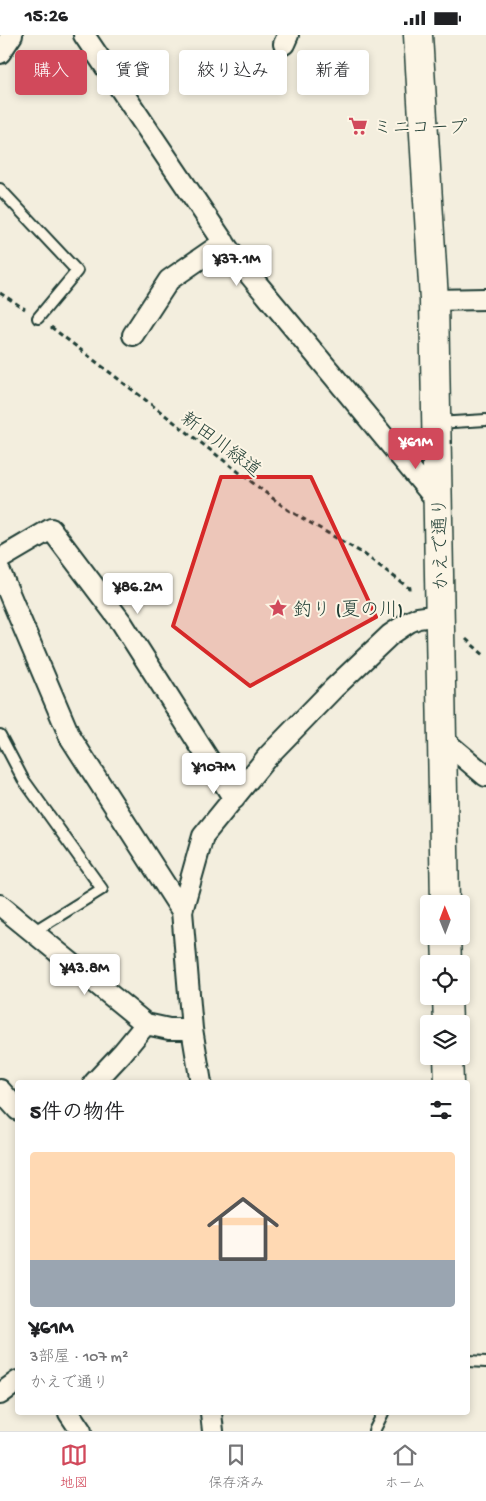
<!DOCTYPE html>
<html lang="ja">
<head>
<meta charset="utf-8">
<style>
  body { margin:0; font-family:"Gochi Hand","Klee One",sans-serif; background:#f2f2f2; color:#202124; height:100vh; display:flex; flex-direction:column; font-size:19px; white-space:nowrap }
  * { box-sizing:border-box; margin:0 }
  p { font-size:16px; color:#757577 }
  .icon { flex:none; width:28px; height:28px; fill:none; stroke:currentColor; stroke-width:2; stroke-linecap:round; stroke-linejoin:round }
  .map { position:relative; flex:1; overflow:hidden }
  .panel { position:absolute; left:15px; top:1045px; width:455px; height:335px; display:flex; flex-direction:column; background:#fff; border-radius:5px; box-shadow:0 2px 8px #0003 }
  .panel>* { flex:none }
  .top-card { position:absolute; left:15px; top:15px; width:456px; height:45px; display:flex; gap:10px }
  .needle { width:32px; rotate:359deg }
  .controls { position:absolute; left:420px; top:860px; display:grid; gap:10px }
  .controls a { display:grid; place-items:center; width:50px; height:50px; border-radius:5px; background:#fff; box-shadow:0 2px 8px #0003; font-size:25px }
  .price { position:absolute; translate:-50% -42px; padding:0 11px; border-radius:5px; background:#fff; color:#222; font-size:16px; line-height:32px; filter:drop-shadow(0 1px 2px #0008) }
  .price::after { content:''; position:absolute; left:50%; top:30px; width:15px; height:11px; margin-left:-8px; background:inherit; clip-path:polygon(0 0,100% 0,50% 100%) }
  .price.selected { background:#d1495b; color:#fff }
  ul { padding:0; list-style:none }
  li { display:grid; align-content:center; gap:10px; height:265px; padding:0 15px }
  li span { display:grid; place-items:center; height:155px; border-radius:5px; color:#555 }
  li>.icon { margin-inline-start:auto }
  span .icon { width:90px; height:90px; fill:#fffc; stroke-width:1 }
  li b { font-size:21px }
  h2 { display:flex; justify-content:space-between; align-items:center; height:60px; padding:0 15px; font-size:21px }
  .chip { padding:0 18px; border-radius:5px; background:#fff; box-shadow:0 2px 8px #0003; font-size:18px; line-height:45px }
  .chip.selected { background:#d1495b; color:#fff }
  .status { display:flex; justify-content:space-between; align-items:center; height:35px; padding:0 25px; background:#fff; direction:ltr }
  .status svg { height:14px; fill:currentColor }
  .tabs { display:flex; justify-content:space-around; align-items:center; height:70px; border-top:1px solid #e0e0e0; background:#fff; font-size:14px; color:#757577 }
  .tabs a { display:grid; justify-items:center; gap:2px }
  .tabs .selected { color:#d1495b }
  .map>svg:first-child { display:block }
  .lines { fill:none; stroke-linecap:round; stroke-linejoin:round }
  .lane-casing { stroke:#1f3d34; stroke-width:14 }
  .street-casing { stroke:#1f3d34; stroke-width:24 }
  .secondary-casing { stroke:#1f3d34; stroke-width:31 }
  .path { stroke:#1f3d34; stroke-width:3; stroke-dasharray:5 4; stroke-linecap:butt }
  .lane { stroke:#fcf5e5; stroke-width:10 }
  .street { stroke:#fcf5e5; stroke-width:20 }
  .secondary { stroke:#fcf5e5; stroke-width:28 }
  .marked { fill:#d62828; fill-opacity:0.2; stroke:#d62828; stroke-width:4; stroke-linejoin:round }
  .labels { text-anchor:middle; stroke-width:4; stroke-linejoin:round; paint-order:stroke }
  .poi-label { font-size:19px; fill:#1f3d34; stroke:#fcf5e5; text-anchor:start }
  .street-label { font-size:19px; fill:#1f3d34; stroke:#fcf5e5 }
</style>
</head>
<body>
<div class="status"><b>15:26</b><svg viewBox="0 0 49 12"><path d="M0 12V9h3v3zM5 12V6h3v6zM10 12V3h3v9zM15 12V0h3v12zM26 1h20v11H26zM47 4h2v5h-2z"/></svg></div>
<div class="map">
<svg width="486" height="1396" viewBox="0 0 486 1396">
  <rect width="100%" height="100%" fill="#f3eede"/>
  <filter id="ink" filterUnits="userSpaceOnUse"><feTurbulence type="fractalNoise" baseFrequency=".02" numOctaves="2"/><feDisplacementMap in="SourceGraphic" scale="10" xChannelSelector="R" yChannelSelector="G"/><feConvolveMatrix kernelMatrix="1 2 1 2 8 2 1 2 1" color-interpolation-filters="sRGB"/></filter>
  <g filter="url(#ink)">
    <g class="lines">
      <g class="lane-casing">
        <path id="lane" d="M 0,154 L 77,236 L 38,283
          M 437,388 L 486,385
          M 0,700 L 23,744 L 102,854 L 33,897
          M 468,1326 L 486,1327
          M 374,1396 L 383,1378"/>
      </g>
      <g class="street-casing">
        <path id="street" d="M 84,0 L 229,215 L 438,467
          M 284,9 L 288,0
          M 0,18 L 12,0
          M 434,265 L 486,264
          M 133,300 L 169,245 L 224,207
          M 0,524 L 51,494 L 122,588 L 234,764
          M 0,537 L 70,702 L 182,876
          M 442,704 L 486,741
          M 0,870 L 146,989 L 169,994 L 192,994
          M 94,1048 L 123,1017 L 146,989
          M 201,1048 L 192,994 L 182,876 L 203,801 L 268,721 L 334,653 L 390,600 L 409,587 L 418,583 L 440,580
          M 0,1055 L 18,1075
          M 0,1359 L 18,1346
          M 69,1378 L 81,1396
          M 211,1378 L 213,1396"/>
      </g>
      <g class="secondary-casing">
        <path id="secondary" d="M 418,0 L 434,265 L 445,869
          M 446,901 L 447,929
          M 447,961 L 448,989
          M 448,1021 L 449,1048"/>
      </g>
      <path class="path" d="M 0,258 L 25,274
        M 51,292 L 288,475 L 364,519 L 409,553 L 414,552
        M 466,604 L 486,622"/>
      <use href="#lane" class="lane"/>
      <use href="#street" class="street"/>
      <use href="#secondary" class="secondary"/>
    </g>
  </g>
  <path class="marked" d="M 221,442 L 311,442 L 376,582 L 250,651 L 173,591 Z"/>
  <defs>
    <g id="supermarket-bare" transform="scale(1.5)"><path d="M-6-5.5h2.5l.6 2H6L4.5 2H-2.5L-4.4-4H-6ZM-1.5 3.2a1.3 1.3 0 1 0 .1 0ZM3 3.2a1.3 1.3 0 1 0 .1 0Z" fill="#d1495b" stroke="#fcf5e5" stroke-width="2.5" paint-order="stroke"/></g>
    <g id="sight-bare" transform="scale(1.5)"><path d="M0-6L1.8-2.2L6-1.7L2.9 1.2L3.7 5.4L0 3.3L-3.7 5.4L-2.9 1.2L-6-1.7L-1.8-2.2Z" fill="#d1495b" stroke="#fcf5e5" stroke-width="2.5" paint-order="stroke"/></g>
  </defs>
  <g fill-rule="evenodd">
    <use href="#supermarket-bare" x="358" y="91"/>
    <use href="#sight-bare" x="278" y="573"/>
  </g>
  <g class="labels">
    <g class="poi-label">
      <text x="373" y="98">ミニコープ</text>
      <text x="293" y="580">釣り (夏の川)</text>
    </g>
    <g class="street-label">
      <text transform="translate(222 408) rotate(37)" y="7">新田川緑道</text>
      <text transform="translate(439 509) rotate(-91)" y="7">かえで通り</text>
    </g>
  </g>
</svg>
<div class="controls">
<a><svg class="needle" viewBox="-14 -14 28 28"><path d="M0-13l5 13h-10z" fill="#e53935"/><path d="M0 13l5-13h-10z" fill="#757577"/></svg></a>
<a><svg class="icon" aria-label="locate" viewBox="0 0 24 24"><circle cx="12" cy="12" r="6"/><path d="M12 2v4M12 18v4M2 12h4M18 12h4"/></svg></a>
<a><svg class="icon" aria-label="layers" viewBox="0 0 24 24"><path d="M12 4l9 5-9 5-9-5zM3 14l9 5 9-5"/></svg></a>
</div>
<b class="price" style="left:237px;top:252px">¥37.1M</b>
<b class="price selected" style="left:416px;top:435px">¥61M</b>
<b class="price" style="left:138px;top:580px">¥86.2M</b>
<b class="price" style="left:214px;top:760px">¥107M</b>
<b class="price" style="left:85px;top:961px">¥43.8M</b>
<div class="top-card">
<a class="chip selected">購入</a>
<a class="chip">賃貸</a>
<a class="chip">絞り込み</a>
<a class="chip">新着</a>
</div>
<section class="panel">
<h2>5件の物件<svg class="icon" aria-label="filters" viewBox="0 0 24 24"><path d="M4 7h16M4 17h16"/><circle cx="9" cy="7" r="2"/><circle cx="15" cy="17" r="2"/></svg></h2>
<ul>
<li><span style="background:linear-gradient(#ffd9b3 70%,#9aa5b1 0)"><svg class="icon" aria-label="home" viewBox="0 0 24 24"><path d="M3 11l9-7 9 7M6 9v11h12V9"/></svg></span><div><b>¥61M</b><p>3部屋 · 107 m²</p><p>かえで通り</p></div></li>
</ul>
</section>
</div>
<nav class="tabs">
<a class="selected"><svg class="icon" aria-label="map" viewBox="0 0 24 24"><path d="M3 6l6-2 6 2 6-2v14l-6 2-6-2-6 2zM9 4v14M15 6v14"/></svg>地図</a>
<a><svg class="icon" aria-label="saved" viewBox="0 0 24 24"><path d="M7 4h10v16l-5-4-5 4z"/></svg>保存済み</a>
<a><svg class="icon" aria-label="home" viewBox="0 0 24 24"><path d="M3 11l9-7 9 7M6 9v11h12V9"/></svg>ホーム</a>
</nav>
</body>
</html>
